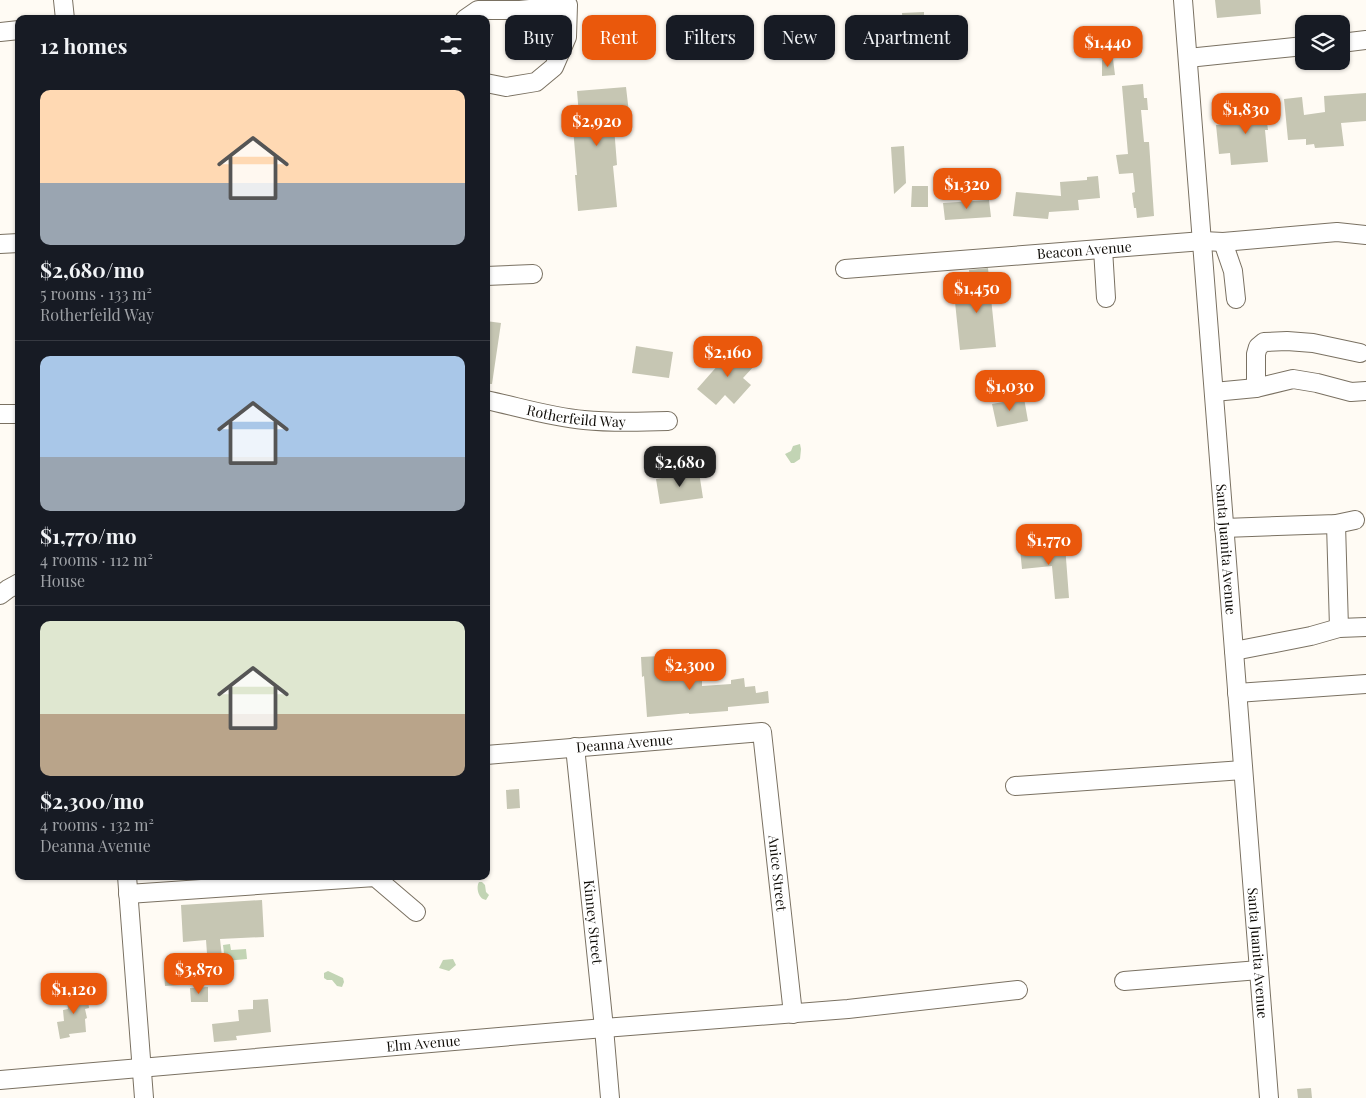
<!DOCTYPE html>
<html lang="en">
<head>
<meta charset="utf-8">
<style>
  body { margin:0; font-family:"Playfair Display",serif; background:#242831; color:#f1f3f6; height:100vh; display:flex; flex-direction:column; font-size:19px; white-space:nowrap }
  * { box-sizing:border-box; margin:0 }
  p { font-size:16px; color:#9ea1a6 }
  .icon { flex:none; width:28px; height:28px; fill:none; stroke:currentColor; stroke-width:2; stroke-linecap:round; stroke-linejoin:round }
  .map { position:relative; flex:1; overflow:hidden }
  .details { position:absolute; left:15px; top:15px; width:475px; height:865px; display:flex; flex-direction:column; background:#171b24; border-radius:10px; box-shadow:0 1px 4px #0004 }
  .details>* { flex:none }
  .guide { position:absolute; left:505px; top:15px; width:475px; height:45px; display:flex; gap:10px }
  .tools { position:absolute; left:1295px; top:15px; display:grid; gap:10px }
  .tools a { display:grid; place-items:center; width:55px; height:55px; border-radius:10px; background:#171b24; box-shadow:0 1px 4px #0004; font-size:25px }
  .price { position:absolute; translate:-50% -42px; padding:0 11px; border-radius:10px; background:#ea580c; color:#fff; font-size:16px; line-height:32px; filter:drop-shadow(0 1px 2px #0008) }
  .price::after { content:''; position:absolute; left:50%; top:30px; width:15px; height:11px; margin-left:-8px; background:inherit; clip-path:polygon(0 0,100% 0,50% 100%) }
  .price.active { background:#222; color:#fff }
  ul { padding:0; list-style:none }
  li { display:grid; align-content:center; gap:10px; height:265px; padding:0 25px }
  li+li { border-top:1px solid #363941 }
  li span { display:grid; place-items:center; height:155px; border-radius:10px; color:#555 }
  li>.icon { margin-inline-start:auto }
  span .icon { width:90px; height:90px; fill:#fffc; stroke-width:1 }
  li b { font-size:21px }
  h2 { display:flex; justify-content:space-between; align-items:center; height:60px; padding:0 25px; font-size:21px }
  .tag { padding:0 18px; border-radius:10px; background:#171b24; box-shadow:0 1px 4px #0004; font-size:18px; line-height:45px }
  .tag.active { background:#ea580c; color:#fff }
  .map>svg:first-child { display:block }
  .water { fill:#c2d4b4 }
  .building { fill:#c6c6b3 }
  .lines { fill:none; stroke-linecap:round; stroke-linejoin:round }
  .minor-casing { stroke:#7a7162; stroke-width:20 }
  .minor { stroke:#fff; stroke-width:18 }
  .labels { text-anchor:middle; stroke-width:4; stroke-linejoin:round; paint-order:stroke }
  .street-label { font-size:14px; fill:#0f0c07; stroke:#fff }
</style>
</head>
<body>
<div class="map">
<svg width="1366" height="1098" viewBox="0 0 1366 1098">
  <rect width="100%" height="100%" fill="#fffbf4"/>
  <path class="water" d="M 800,444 L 801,449 L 800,459 L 794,463 L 791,463 L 785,454 L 791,451 L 793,446 Z
    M 479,882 L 482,882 L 485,885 L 486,892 L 489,895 L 486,900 L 483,899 C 478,896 476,887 479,882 Z
    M 230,944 L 231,950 L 246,949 L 247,959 L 225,961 L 223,945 Z
    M 453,959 L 456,965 L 449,971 L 439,968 L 443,960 Z
    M 328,971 L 343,978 L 344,982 L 342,987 L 337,986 L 332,980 L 327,980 L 324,978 L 324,973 Z"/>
  <path class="building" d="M 1215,0 L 1260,0 L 1261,14 L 1217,18 Z
    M 924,12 L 924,33 L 903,34 L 902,13 Z
    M 940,24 L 958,33 L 947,54 L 923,41 Z
    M 1113,59 L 1115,75 L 1102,76 L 1102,60 Z
    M 1143,84 L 1144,98 L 1147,98 L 1148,110 L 1141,110 L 1144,142 L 1149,142 L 1154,216 L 1137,218 L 1136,208 L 1134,208 L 1132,193 L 1135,192 L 1133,173 L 1119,174 L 1116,155 L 1128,154 L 1122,86 Z
    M 626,87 L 629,113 L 613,114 L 617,165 L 613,166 L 617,207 L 578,211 L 575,175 L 577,175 L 573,128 L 580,127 L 577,91 Z
    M 1366,93 L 1366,121 L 1341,123 L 1344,146 L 1315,148 L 1314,144 L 1306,145 L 1306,139 L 1288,140 L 1284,99 L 1302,97 L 1304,115 L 1325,112 L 1324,96 Z
    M 1263,94 L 1268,130 L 1265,130 L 1268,162 L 1231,165 L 1230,153 L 1219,154 L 1216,125 L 1230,124 L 1230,121 L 1248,119 L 1245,95 Z
    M 904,146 L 906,183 L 894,194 L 891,147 Z
    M 1098,176 L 1100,198 L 1078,200 L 1079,210 L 1049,212 L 1048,219 L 1013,216 L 1016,192 L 1061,196 L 1060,182 L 1087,180 L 1087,177 Z
    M 912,186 L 928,186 L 928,207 L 911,207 Z
    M 989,200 L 991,217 L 945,220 L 943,203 Z
    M 988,268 L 996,347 L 960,350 L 955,302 L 972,301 L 969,270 Z
    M 486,321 L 501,323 L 492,384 L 486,384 Z
    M 636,346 L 673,352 L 669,378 L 632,373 Z
    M 734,347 L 755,365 L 743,378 L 751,385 L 734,404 L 725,395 L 716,405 L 697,389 Z
    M 1024,398 L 1028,421 L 997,427 L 992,404 Z
    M 699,472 L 703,498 L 660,504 L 656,479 Z
    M 1065,545 L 1069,598 L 1055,599 L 1052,566 L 1022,569 L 1020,549 Z
    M 679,655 L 680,680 L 702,678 L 702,686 L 731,684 L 731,680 L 744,678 L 745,687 L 755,686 L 756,693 L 768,691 L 769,703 L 728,707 L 728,711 L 689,714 L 689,713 L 647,717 L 644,676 L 642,677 L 641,657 Z
    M 519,789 L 520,808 L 507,809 L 506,790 Z
    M 262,900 L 264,937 L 220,939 L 223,966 L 208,967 L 206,940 L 183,942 L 181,905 Z
    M 195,972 L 195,984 L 165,986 L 164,974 Z
    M 208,987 L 208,1002 L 191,1002 L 190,988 Z
    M 87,990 L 89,1008 L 85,1009 L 87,1018 L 85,1019 L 86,1032 L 69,1034 L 70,1037 L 60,1039 L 57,1022 L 64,1021 L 63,1010 L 68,1009 L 66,993 Z
    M 268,999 L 271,1032 L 236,1036 L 237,1040 L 214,1042 L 212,1024 L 239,1021 L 238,1010 L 253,1009 L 253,1000 Z
    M 1311,1088 L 1312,1098 L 1298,1098 L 1297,1089 Z"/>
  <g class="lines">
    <g class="minor-casing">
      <g id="minor">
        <path d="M 63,0 L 65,19"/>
        <path id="s1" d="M 1183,0 L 1269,1098"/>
        <path d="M 465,19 L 478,10 L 520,10 L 568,5 L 567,37 L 554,67 L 536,82 L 506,87 L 486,83"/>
        <path d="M 0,32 L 19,30"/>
        <path d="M 1341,43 L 1366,40"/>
        <path d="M 1188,58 L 1304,46"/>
        <path d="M 1223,242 L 1233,271 L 1236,299"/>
        <path d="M 0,244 L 19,243"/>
        <path d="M 1103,249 L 1106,298"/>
        <path id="s2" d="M 845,269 L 1203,241 L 1223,242 L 1337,232 L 1366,235"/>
        <path d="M 486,276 L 533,274"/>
        <path d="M 1256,388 L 1256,354 L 1258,347 L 1264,342 L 1287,341 L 1313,343 L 1360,353"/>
        <path d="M 1214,392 L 1256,388 L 1293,379 L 1317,383 L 1351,392 L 1366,391"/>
        <path id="s3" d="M 486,400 C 519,407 550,417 584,420 C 612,423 640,422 668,421"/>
        <path d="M 0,414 L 19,414"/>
        <path d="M 1336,524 L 1339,628"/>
        <path d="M 1224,528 L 1336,524 L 1355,520"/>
        <path d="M 0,595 L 8,589 L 19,583"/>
        <path d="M 1234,651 L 1311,636 L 1339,628 L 1366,627"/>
        <path d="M 1237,693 L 1366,684"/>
        <path id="s4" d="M 575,747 L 604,1028 L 610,1098"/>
        <path id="s5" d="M 486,755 L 762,732 L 793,1014"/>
        <path d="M 1015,786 L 1243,770"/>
        <path d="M 127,876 L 144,1098"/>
        <path d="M 128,894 L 375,877 L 416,912"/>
        <path d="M 1124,981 L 1259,970"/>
        <path id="s6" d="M 0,1080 L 604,1028 L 848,1009 L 1018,990"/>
      </g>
    </g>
    <use href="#minor" class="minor"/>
  </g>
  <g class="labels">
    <g class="street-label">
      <text dy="5" stroke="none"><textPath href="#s2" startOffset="240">Beacon Avenue</textPath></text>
      <text dy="5" stroke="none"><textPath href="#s3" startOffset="92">Rotherfeild Way</textPath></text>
      <text dy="5" stroke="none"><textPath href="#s1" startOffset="551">Santa Juanita Avenue</textPath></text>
      <text dy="5" stroke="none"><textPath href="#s5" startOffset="139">Deanna Avenue</textPath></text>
      <text dy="5" stroke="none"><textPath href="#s5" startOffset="419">Anice Street</textPath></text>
      <text dy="5" stroke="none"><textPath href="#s4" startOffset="176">Kinney Street</textPath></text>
      <text dy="5" stroke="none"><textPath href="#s1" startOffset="956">Santa Juanita Avenue</textPath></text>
      <text dy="5" stroke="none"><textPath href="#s6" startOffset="425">Elm Avenue</textPath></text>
    </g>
  </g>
</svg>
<div class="tools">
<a><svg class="icon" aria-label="layers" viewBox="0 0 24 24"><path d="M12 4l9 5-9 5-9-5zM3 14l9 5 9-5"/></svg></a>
</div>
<b class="price" style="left:1108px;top:68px">$1,440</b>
<b class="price" style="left:1246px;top:135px">$1,830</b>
<b class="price" style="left:597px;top:147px">$2,920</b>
<b class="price" style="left:967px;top:210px">$1,320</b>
<b class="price" style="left:977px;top:314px">$1,450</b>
<b class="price" style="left:728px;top:378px">$2,160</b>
<b class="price" style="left:1010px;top:412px">$1,030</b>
<b class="price active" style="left:680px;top:488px">$2,680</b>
<b class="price" style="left:1049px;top:566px">$1,770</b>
<b class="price" style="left:690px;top:691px">$2,300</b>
<b class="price" style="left:199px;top:995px">$3,870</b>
<b class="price" style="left:74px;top:1015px">$1,120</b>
<div class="guide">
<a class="tag">Buy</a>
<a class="tag active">Rent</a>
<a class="tag">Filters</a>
<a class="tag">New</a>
<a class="tag">Apartment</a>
</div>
<section class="details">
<h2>12 homes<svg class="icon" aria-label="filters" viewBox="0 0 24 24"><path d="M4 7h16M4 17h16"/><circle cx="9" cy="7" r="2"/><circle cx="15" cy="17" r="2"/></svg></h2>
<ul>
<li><span style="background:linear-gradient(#ffd9b3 60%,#9aa5b1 0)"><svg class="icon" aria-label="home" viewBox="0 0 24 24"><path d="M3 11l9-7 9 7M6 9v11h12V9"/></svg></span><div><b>$2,680/mo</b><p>5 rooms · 133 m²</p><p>Rotherfeild Way</p></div></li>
<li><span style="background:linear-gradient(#a9c7e8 65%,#9aa5b1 0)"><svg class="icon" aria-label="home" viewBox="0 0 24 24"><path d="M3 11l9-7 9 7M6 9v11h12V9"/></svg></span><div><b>$1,770/mo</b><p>4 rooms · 112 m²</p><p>House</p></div></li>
<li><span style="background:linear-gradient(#dfe7d0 60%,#b9a48a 0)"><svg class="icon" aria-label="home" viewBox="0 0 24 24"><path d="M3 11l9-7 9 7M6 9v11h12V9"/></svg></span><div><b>$2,300/mo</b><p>4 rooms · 132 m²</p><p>Deanna Avenue</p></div></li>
</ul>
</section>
</div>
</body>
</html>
